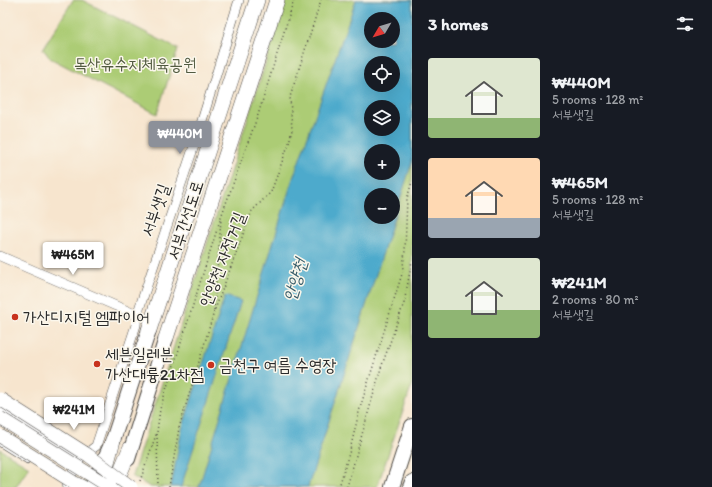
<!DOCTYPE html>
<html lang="en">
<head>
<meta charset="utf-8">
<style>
  body { margin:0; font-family:Itim,"Poor Story",sans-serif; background:#20242c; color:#f1f3f6; height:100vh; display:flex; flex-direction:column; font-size:15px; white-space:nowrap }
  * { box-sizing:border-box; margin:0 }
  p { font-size:13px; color:#9ea1a6 }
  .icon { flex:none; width:22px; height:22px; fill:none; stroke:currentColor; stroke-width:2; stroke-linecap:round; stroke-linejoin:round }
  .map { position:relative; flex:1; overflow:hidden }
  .panel { display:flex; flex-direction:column; background:#171b24; width:300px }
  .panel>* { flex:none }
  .needle { width:26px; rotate:232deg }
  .buttons { position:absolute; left:364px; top:12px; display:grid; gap:8px }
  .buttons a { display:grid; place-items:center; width:36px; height:36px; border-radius:50%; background:#171b24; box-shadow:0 4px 16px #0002; font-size:20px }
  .price { position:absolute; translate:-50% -34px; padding:0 9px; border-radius:4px; background:#fff; color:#222; font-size:13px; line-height:26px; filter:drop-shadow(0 1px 2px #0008) }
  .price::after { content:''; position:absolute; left:50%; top:24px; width:12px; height:9px; margin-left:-6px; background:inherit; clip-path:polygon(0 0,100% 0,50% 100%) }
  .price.active { background:#8c9099; color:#fff }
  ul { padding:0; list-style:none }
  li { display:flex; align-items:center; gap:12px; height:100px; padding:0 16px }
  li span { display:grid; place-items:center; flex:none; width:112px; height:80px; border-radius:4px; color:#555 }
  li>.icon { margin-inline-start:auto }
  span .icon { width:48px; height:48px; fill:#fffc; stroke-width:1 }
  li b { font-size:17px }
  h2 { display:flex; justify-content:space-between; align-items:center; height:48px; padding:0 16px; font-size:17px }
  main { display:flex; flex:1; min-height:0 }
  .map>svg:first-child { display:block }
  .green { fill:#accc74; stroke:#6c7c50; fill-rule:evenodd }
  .water { fill:#4daacc; stroke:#3c6a7c; fill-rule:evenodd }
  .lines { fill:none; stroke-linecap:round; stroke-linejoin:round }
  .service-casing { stroke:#4a4743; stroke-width:6 }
  .minor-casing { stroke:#4a4743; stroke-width:10 }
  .primary-casing { stroke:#4a4743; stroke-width:16 }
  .trunk-casing { stroke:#4a4743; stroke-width:16 }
  .path { stroke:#4a4743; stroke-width:1.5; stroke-dasharray:1 3; stroke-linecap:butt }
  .service { stroke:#fff; stroke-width:4.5 }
  .minor { stroke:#fff; stroke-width:9 }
  .primary { stroke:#fff; stroke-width:14 }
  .trunk { stroke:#fff; stroke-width:15 }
  .secondary-bridge-casing { stroke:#4a4743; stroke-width:14; stroke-linecap:butt }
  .secondary-bridge { stroke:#fff; stroke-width:13 }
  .poi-dot { fill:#c8321e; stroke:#fbf7ec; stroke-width:1.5 }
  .labels { text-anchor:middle; stroke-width:3; stroke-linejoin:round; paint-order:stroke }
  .park-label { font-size:17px; fill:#525b41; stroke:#fbf7ec }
  .street-label { font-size:17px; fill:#2b2b2b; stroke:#fbf7ec }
  .poi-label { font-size:17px; fill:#2b2b2b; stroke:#fbf7ec; text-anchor:start }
  .water-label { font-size:18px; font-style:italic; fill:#395e6b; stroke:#fbf7ec }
</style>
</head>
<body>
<main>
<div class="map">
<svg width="412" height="487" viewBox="0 0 412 487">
  <rect width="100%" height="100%" fill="#fbf7ec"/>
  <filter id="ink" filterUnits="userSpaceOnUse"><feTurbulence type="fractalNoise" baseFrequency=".025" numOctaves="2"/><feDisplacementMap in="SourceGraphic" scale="8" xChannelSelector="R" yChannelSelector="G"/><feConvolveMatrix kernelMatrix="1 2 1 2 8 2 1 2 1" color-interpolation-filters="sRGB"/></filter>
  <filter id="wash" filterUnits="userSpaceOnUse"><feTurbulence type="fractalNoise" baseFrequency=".012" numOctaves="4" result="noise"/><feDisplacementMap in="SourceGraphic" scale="16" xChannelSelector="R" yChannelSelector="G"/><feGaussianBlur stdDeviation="0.9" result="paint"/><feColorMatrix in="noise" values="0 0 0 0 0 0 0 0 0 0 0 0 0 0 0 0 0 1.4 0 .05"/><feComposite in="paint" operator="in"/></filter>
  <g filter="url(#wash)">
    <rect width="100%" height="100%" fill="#f7e5ce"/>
    <path class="green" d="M 73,0 L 82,0 L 178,49 L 157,114 L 50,58 L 43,49 Z
      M 286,0 L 412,0 L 412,385 L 377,487 L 150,487 L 132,476 ZM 371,19 L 393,19 L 393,41 L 371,41 ZM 371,63 L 393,63 L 393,85 L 371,85 ZM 371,107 L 393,107 L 393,129 L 371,129 ZM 371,151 L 393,151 L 393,173 L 371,173 ZM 371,195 L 393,195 L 393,217 L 371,217 Z
      M 0,449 L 29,467 L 16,487 L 0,487 Z"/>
    <path class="water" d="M 356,0 L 412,0 L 412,162 L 308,487 L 199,487 L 292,181 ZM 371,19 L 393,19 L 393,41 L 371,41 ZM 371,63 L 393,63 L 393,85 L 371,85 ZM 371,107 L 393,107 L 393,129 L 371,129 ZM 371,151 L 393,151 L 393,173 L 371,173 ZM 371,195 L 393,195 L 393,217 L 371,217 Z
      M 225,296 L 241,301 L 181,487 L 171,487 L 182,429 Z"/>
  </g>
  <g filter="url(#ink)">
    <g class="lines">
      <g class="service-casing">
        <path id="service" d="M 0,409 L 79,459
          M 0,444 L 27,461"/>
      </g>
      <g class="minor-casing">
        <path id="minor" d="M 0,256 L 137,315
          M 67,485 L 79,459 L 96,446 L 136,325 L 137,315 L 197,137 L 239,0"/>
      </g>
      <g class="primary-casing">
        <path id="primary" d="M 128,459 L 166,338
          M 92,487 L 113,440 L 149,330
          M 392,487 L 412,426
          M 410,487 L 412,482"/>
      </g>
      <g class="trunk-casing">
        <path id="trunk" d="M 149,330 L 257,0
          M 166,338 L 277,0
          M 102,481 L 113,440
          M 114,487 L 130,449"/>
      </g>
      <path class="path" d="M 214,310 L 221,220
        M 157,434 L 158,487
        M 140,481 L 157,432 L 160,409 L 221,217 L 258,115 L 294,0
        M 169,487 L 179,428 L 214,312 L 252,211 L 271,192 L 289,143 L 292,130 L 290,97 L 321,0
        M 339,487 L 350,450 L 360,408 L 402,274 L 405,251 L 407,198 L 412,182
        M 347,487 L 381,368 L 404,303 L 412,261"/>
      <use href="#service" class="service"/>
      <use href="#minor" class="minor"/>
      <use href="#primary" class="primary"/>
      <use href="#trunk" class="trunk"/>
      <g class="secondary-bridge-casing">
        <path id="secondary-bridge" d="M 0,399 L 88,455 L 131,487
          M 0,418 L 110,487
          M 0,436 L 73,482 L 83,487"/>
      </g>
      <use href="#secondary-bridge" class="secondary-bridge"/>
    </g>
  </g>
  <g class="poi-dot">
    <circle cx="15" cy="317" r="4"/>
    <circle cx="97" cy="364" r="4"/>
    <circle cx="211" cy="365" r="4"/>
  </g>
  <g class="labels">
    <g class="park-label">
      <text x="135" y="70">독산유수지체육공원</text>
    </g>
    <g class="street-label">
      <text transform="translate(155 210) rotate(-71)" y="6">서부샛길</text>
      <text transform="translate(185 220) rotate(-72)" y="6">서부간선도로</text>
      <text transform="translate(222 259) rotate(-69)" y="6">안양천 자전거길</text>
    </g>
    <g class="poi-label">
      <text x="23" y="323">가산디지털 엠파이어</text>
      <text x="105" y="360">세븐일레븐<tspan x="105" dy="20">가산대륭21차점</tspan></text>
      <text x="219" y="371">금천구 여름 수영장</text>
    </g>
    <g class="water-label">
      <text transform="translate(295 280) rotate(-73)" y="6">안양천</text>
    </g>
  </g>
</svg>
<div class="buttons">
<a><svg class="needle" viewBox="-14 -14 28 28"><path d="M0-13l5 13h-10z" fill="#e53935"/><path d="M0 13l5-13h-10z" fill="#9ea1a6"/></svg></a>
<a><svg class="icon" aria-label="locate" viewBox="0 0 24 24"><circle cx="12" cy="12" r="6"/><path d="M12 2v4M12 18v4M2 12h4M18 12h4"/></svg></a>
<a><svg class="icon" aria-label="layers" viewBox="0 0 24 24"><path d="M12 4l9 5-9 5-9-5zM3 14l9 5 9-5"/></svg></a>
<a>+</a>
<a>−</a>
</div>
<b class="price active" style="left:180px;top:155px">₩440M</b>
<b class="price" style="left:73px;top:276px">₩465M</b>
<b class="price" style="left:74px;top:431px">₩241M</b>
</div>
<section class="panel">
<h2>3 homes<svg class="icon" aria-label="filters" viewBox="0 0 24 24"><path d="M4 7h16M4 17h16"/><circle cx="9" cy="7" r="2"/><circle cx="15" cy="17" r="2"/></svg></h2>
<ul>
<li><span style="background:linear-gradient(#dfe7d0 75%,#8fb573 0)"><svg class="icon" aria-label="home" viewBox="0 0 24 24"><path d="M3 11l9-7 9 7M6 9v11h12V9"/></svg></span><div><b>₩440M</b><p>5 rooms · 128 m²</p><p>서부샛길</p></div></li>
<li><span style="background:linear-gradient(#ffd9b3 75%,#9aa5b1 0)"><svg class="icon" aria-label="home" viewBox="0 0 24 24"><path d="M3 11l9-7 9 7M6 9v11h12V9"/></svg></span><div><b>₩465M</b><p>5 rooms · 128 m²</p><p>서부샛길</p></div></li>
<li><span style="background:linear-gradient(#dfe7d0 65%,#8fb573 0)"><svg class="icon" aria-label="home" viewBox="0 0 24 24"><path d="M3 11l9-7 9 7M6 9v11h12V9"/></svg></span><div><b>₩241M</b><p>2 rooms · 80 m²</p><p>서부샛길</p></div></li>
</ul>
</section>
</main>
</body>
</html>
